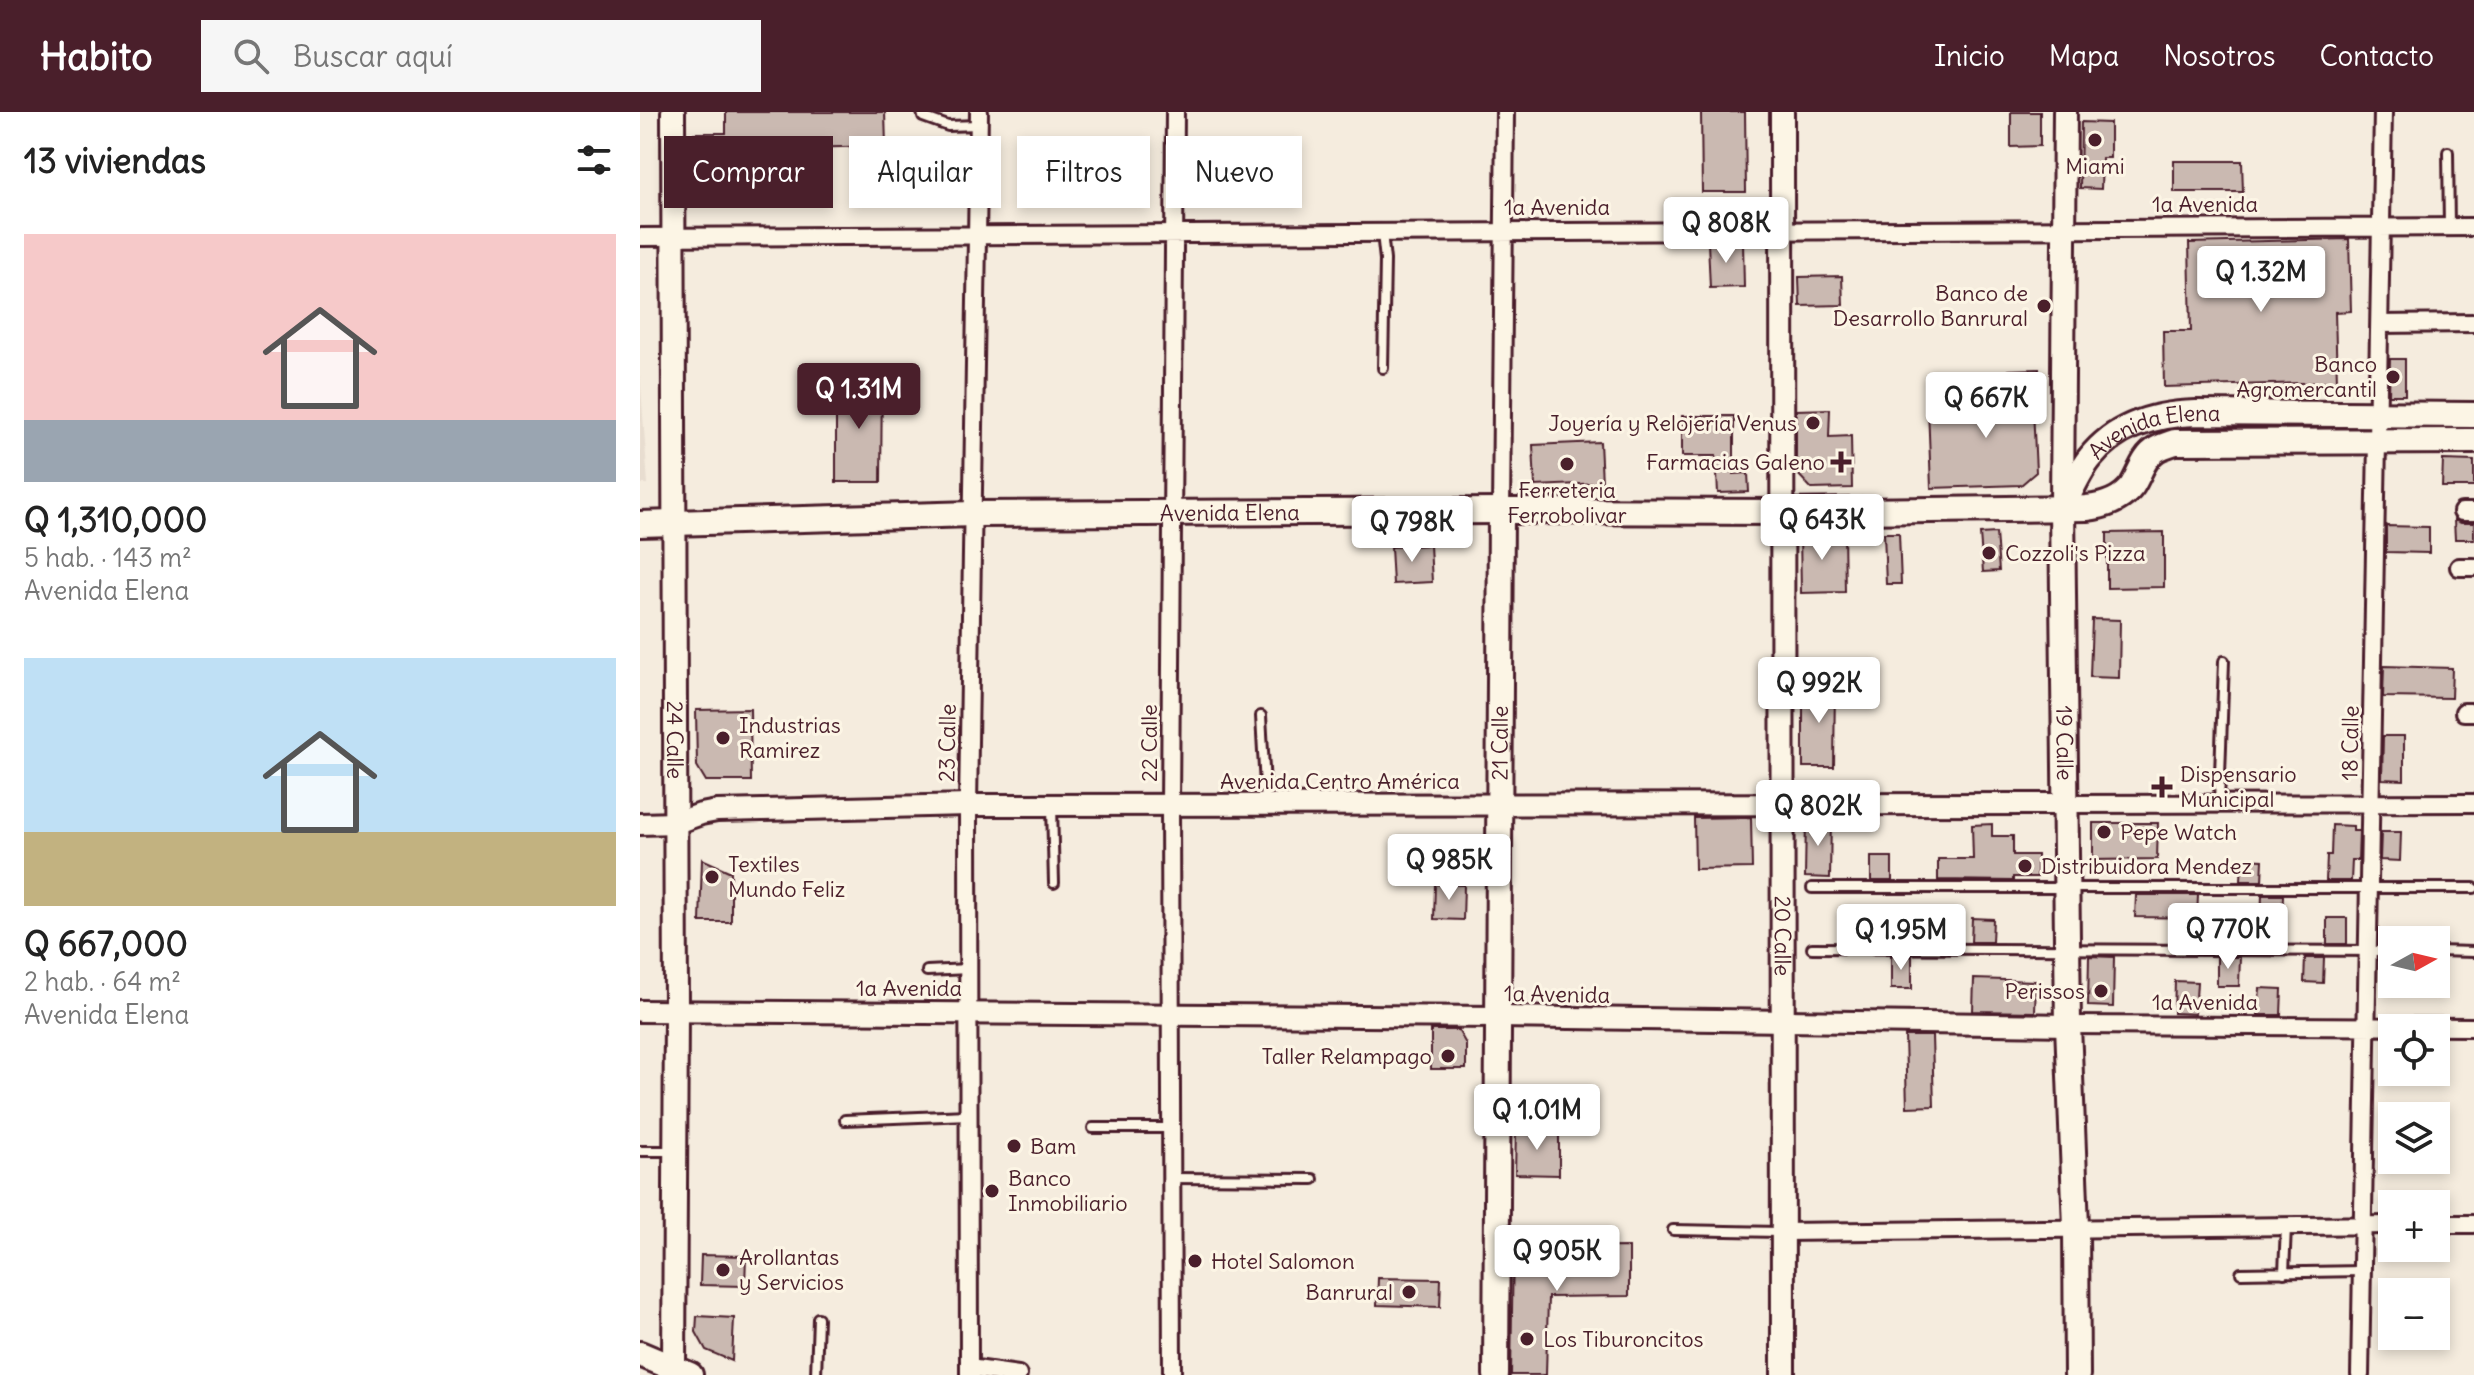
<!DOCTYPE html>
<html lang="es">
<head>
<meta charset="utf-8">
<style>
  body { margin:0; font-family:Delius,sans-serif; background:#f6f6f6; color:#222; height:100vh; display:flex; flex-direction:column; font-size:30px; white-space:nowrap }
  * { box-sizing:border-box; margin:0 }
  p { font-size:26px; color:#767676 }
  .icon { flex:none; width:44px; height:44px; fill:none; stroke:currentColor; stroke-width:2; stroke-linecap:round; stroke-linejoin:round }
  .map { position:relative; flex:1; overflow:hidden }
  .panel { display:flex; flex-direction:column; background:#fff; width:640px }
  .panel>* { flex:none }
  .hud { position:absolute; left:24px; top:24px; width:760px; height:72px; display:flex; gap:16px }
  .needle { width:52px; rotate:82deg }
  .buttons { position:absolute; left:1738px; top:814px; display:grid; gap:16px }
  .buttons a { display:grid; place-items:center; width:72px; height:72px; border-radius:0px; background:#fff; box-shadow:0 4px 12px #0003; font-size:40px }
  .price { position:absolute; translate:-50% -68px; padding:0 18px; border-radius:8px; background:#fff; color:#222; font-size:26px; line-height:52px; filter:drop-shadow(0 2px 4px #0008) }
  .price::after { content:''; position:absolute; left:50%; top:48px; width:24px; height:18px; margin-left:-12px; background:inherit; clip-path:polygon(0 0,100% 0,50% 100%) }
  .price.selected { background:#4a1f2b; color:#fff }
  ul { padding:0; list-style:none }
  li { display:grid; align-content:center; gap:16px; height:424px; padding:0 24px }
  li span { display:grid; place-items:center; height:248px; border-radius:0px; color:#555 }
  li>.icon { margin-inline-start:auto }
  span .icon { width:144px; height:144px; fill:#fffc; stroke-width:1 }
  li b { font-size:34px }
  h2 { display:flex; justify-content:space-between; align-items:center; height:96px; padding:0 24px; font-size:34px }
  .chip { padding:0 28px; border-radius:0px; background:#fff; box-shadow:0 4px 12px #0003; font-size:28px; line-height:72px }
  .chip.selected { background:#4a1f2b; color:#fff }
  header { display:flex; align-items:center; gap:48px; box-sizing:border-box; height:112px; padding:0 40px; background:#4a1f2b; color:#fff }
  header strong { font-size:38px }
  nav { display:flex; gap:44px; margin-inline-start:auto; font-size:28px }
  .search { width:560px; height:72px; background:#f6f6f6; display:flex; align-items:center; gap:20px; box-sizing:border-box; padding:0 28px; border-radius:0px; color:#767676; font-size:30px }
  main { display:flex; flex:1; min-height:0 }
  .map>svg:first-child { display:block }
  .built { fill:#e8ddd0 }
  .building { fill:#cab9b1; stroke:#4a1f2b; stroke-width:2 }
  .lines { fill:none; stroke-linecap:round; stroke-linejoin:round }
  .service-casing { stroke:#4a1f2b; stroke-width:14 }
  .minor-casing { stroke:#4a1f2b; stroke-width:22 }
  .tertiary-casing { stroke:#4a1f2b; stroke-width:26 }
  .secondary-casing { stroke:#4a1f2b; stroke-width:28 }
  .primary-casing { stroke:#4a1f2b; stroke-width:30 }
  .service { stroke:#fcf5e5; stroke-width:8 }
  .minor { stroke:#fcf5e5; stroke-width:16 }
  .tertiary { stroke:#fcf5e5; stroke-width:20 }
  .secondary { stroke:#fcf5e5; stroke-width:22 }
  .primary { stroke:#fcf5e5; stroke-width:24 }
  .poi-dot { fill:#4a1f2b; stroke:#fcf5e5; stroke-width:3 }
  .labels { text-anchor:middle; stroke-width:6; stroke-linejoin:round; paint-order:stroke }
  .poi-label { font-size:22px; fill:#4a1f2b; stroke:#fcf5e5; text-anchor:start }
  .street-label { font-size:22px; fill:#4a1f2b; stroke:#fcf5e5 }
</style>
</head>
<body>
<header>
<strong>Habito</strong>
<div class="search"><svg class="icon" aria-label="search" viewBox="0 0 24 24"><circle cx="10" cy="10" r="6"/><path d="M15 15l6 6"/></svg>Buscar aquí</div>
<nav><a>Inicio</a><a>Mapa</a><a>Nosotros</a><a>Contacto</a></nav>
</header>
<main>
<section class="panel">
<h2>13 viviendas<svg class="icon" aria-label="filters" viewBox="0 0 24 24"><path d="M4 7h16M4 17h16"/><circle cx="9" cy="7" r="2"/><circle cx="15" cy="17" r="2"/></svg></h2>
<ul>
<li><span style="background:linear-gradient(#f6c9c9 75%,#9aa5b1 0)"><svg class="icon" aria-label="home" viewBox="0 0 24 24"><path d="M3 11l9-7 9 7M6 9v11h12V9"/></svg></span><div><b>Q 1,310,000</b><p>5 hab. · 143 m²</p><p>Avenida Elena</p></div></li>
<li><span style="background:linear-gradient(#bfe0f5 70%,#c2b280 0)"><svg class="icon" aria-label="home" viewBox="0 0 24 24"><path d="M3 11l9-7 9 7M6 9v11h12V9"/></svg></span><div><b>Q 667,000</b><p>2 hab. · 64 m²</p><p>Avenida Elena</p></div></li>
</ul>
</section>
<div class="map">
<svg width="1834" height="1263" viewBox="0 0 1834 1263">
  <rect width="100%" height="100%" fill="#f5ecde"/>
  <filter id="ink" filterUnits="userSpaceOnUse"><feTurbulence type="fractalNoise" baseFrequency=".0125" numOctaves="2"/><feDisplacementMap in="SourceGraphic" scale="16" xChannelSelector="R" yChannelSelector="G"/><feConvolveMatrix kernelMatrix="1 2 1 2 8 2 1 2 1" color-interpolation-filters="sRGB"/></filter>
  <g filter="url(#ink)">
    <path class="built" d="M 0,262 L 8,372 L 0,372 Z"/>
    <path class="building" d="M 86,0 L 245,0 L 246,34 L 113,37 L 113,45 L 99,46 L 99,93 L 55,93 L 54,21 L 86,21 Z
      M 1061,0 L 1105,0 L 1106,80 L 1062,80 Z
      M 1371,0 L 1400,0 L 1400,34 L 1371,35 Z
      M 1441,10 L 1470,11 L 1470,46 L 1462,46 L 1461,77 L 1440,76 Z
      M 1534,49 L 1602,49 L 1603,80 L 1534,80 Z
      M 1709,127 L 1711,199 L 1695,200 L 1697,270 L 1524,275 L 1523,219 L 1551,219 L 1549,131 Z
      M 1068,130 L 1103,130 L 1104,175 L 1070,176 Z
      M 1202,164 L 1203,193 L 1160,194 L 1159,165 Z
      M 1750,247 L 1765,247 L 1765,283 L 1749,283 Z
      M 1399,257 L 1399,276 L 1392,276 L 1396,360 L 1381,373 L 1291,376 L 1288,295 L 1370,292 L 1369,258 Z
      M 196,268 L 242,268 L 241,370 L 196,370 Z
      M 1190,297 L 1189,325 L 1211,324 L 1212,376 L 1172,377 L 1156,360 L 1156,298 Z
      M 1042,304 L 1094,304 L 1094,362 L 1108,361 L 1109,380 L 1078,381 L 1076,344 L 1042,344 Z
      M 960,330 L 962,371 L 895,374 L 893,333 Z
      M 1803,348 L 1834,349 L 1834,375 L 1802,375 Z
      M 1814,408 L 1821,411 L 1834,411 L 1834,427 L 1815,427 Z
      M 1746,414 L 1789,415 L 1789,441 L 1746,440 Z
      M 1204,419 L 1205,480 L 1161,481 L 1160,420 Z
      M 1524,420 L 1524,475 L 1467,476 L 1467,421 Z
      M 1244,421 L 1259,421 L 1261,472 L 1246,472 Z
      M 1356,421 L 1359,459 L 1343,460 L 1340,422 Z
      M 790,433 L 792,470 L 753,472 L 751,435 Z
      M 1452,507 L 1480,508 L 1479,566 L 1450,565 Z
      M 1744,554 L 1812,556 L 1811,586 L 1743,585 Z
      M 1163,572 L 1195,572 L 1194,655 L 1163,655 Z
      M 110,597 L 111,669 L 66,669 L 57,654 L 56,598 Z
      M 1743,624 L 1764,624 L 1764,668 L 1742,667 Z
      M 1111,705 L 1112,756 L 1055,757 L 1054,706 Z
      M 1166,706 L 1191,706 L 1190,766 L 1165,765 Z
      M 1453,711 L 1518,711 L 1517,747 L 1453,748 Z
      M 1352,712 L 1352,724 L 1373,724 L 1373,743 L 1397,743 L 1397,765 L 1373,765 L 1373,769 L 1298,768 L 1298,747 L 1333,747 L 1332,713 Z
      M 1692,713 L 1713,714 L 1713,719 L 1719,719 L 1718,748 L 1712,748 L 1711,769 L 1686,769 L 1687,743 L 1691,743 Z
      M 1741,720 L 1761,720 L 1760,749 L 1740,748 Z
      M 1231,745 L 1252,745 L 1252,769 L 1231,769 Z
      M 62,747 L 91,760 L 91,810 L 60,810 Z
      M 1602,747 L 1623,748 L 1622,769 L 1601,769 Z
      M 795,772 L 824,773 L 823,808 L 794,807 Z
      M 1496,783 L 1558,783 L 1557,806 L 1495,805 Z
      M 1622,783 L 1643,783 L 1642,810 L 1621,809 Z
      M 1252,804 L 1272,804 L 1272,830 L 1252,829 Z
      M 1332,806 L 1353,807 L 1352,830 L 1331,830 Z
      M 1687,806 L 1707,806 L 1707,832 L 1687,832 Z
      M 1251,843 L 1272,844 L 1272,877 L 1251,877 Z
      M 1449,844 L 1474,845 L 1473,895 L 1448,894 Z
      M 1577,845 L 1600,845 L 1599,874 L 1577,874 Z
      M 1665,846 L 1684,846 L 1683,871 L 1664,870 Z
      M 1334,867 L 1396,869 L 1395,900 L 1333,899 Z
      M 1535,869 L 1557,870 L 1555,902 L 1534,901 Z
      M 1620,876 L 1642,877 L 1641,903 L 1618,903 Z
      M 791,918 L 818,918 L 826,932 L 826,957 L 791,957 Z
      M 1265,924 L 1292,924 L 1294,994 L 1267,995 Z
      M 876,1017 L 919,1018 L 919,1063 L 875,1062 Z
      M 989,1135 L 989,1184 L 908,1185 L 906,1263 L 871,1263 L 873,1136 Z
      M 61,1143 L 106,1144 L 105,1174 L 60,1173 Z
      M 738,1166 L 801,1167 L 800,1195 L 737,1193 Z
      M 57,1204 L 94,1206 L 92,1249 L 66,1238 L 56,1220 Z"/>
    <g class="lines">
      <g class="service-casing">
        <path id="service" d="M 282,0 L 283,5 L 308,14 L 339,13
          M 1808,40 L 1809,115
          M 269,41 L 338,42
          M 742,121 L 745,148 L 743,256
          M 621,604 L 626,692
          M 1579,691 L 1584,549
          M 412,694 L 414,771
          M 1172,776 L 1834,776
          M 1172,836 L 1752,839
          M 1796,839 L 1834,840
          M 287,859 L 328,857
          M 205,1008 L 328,1003
          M 453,1016 L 531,1016
          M 0,1039 L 35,1039
          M 532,1066 L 673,1067
          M 1033,1118 L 1140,1120
          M 1601,1161 L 1722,1159
          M 1644,1161 L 1646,1114
          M 176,1263 L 178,1206"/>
      </g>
      <g class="minor-casing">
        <path id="minor" d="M 0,125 L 1834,115
          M 1740,212 L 1834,211
          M 861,399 L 865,0
          M 1822,400 L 1834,400
          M 1819,455 L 1834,455
          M 1824,600 L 1834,600
          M 1425,692 L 1834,691
          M 1428,913 L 1834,915
          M 1796,1112 L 1834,1112
          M 1143,1120 L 1752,1113
          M 329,1256 L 378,1263
          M 329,1263 L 328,693 L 339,0
          M 532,1263 L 530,693 L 535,0
          M 1720,1263 L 1743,0"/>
      </g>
      <g class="tertiary-casing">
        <path id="tertiary" d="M 0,712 L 36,711 L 61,702 L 77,699 L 328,693 L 1425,692
          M 0,899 L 858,905 L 1428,913"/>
      </g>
      <g class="secondary-casing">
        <g id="secondary">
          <path id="s1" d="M 33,0 L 36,899 L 34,1256"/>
          <path id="s2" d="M 1142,0 L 1143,1263"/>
          <path d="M 1422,395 L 1425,0"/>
        </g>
      </g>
      <g class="primary-casing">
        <g id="primary">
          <path id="s3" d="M 1422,395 L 1428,913 L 1436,1115 L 1437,1263"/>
          <path id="s4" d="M 1422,395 C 1431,380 1439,359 1450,346 C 1476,313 1516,302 1556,301 L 1834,303"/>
          <path id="s5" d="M 0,412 L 333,402 L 861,399 L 1143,400 L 1447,396 C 1464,394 1481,389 1492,374 C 1500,362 1503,345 1517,337 C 1522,334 1529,332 1535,330 L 1834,329"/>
          <path d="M 0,1242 L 50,1263"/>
          <path id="s6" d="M 856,1263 L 861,399"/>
        </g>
      </g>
      <use href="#service" class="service"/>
      <use href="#minor" class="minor"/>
      <use href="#tertiary" class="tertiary"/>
      <use href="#secondary" class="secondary"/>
      <use href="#primary" class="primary"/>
    </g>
  </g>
  <g class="poi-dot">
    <circle cx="1455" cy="28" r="8"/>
    <circle cx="1404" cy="194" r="8"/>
    <circle cx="1753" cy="265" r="8"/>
    <circle cx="1173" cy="311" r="8"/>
    <path d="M1197 338h8v8h8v8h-8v8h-8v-8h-8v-8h8z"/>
    <circle cx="927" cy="352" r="8"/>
    <circle cx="1349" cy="441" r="8"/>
    <circle cx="83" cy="626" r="8"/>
    <path d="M1518 663h8v8h8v8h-8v8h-8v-8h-8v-8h8z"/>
    <circle cx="1464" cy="720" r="8"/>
    <circle cx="1385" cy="754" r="8"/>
    <circle cx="72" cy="765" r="8"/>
    <circle cx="1461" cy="879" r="8"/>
    <circle cx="808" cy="944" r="8"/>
    <circle cx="374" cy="1034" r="8"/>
    <circle cx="352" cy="1079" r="8"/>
    <circle cx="555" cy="1149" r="8"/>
    <circle cx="83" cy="1158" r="8"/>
    <circle cx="769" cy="1180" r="8"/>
    <circle cx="887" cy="1227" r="8"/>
  </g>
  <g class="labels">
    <g class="poi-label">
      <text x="1455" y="62" text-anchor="middle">Miami</text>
      <text x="1388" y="189" text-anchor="end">Banco de<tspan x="1388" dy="25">Desarrollo Banrural</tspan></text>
      <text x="1737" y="260" text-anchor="end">Banco<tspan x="1737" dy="25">Agromercantil</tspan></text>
      <text x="1157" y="319" text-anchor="end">Joyería y Relojería Venus</text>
      <text x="1185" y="358" text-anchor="end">Farmacias Galeno</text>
      <text x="927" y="386" text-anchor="middle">Ferreteria<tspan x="927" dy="25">Ferrobolivar</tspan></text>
      <text x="1365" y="449">Cozzoli's Pizza</text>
      <text x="99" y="621">Industrias<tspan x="99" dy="25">Ramirez</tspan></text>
      <text x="1540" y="670">Dispensario<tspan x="1540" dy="25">Municipal</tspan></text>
      <text x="1480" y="728">Pepe Watch</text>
      <text x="88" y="760">Textiles<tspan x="88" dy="25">Mundo Feliz</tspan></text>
      <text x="1401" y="762">Distribuidora Mendez</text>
      <text x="1445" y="887" text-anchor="end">Perissos</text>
      <text x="792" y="952" text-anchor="end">Taller Relampago</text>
      <text x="390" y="1042">Bam</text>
      <text x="368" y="1074">Banco<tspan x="368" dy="25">Inmobiliario</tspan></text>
      <text x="99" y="1153">Arollantas<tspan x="99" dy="25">y Servicios</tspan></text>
      <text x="571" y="1157">Hotel Salomon</text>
      <text x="753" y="1188" text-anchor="end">Banrural</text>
      <text x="903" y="1235">Los Tiburoncitos</text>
    </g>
    <g class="street-label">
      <text x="1565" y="100">1a Avenida</text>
      <text x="917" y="103">1a Avenida</text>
      <text dy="8" stroke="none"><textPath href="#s4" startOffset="130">Avenida Elena</textPath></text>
      <text dy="8" stroke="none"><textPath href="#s5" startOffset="590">Avenida Elena</textPath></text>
      <text dy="8" stroke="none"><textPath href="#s1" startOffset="628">24 Calle</textPath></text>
      <text transform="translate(307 631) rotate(-89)" y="8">23 Calle</text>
      <text transform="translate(509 631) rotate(-90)" y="8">22 Calle</text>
      <text dy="8" stroke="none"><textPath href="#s6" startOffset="632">21 Calle</textPath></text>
      <text transform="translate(1710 631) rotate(-89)" y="8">18 Calle</text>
      <text dy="8" stroke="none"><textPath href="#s3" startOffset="236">19 Calle</textPath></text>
      <text x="700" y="677">Avenida Centro América</text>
      <text dy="8" stroke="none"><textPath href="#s2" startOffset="824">20 Calle</textPath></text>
      <text x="269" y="884">1a Avenida</text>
      <text transform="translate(917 882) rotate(1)" y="8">1a Avenida</text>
      <text x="1565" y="898">1a Avenida</text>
    </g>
  </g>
</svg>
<div class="buttons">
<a><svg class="needle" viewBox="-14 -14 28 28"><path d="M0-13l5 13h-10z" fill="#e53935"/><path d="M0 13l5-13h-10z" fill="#767676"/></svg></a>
<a><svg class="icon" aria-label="locate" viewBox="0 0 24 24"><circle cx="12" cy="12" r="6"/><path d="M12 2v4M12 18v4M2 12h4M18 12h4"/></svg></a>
<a><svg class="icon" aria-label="layers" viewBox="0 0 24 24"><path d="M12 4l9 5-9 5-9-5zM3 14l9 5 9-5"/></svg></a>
<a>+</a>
<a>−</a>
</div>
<b class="price" style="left:1086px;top:153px">Q 808K</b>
<b class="price" style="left:1621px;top:202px">Q 1.32M</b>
<b class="price selected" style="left:219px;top:319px">Q 1.31M</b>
<b class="price" style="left:1346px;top:328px">Q 667K</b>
<b class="price" style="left:1182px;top:450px">Q 643K</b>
<b class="price" style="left:772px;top:452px">Q 798K</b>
<b class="price" style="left:1179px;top:613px">Q 992K</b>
<b class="price" style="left:1178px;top:736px">Q 802K</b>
<b class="price" style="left:809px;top:790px">Q 985K</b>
<b class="price" style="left:1588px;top:859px">Q 770K</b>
<b class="price" style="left:1261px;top:860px">Q 1.95M</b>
<b class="price" style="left:897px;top:1040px">Q 1.01M</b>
<b class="price" style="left:917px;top:1181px">Q 905K</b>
<div class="hud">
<a class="chip selected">Comprar</a>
<a class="chip">Alquilar</a>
<a class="chip">Filtros</a>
<a class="chip">Nuevo</a>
</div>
</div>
</main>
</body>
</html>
